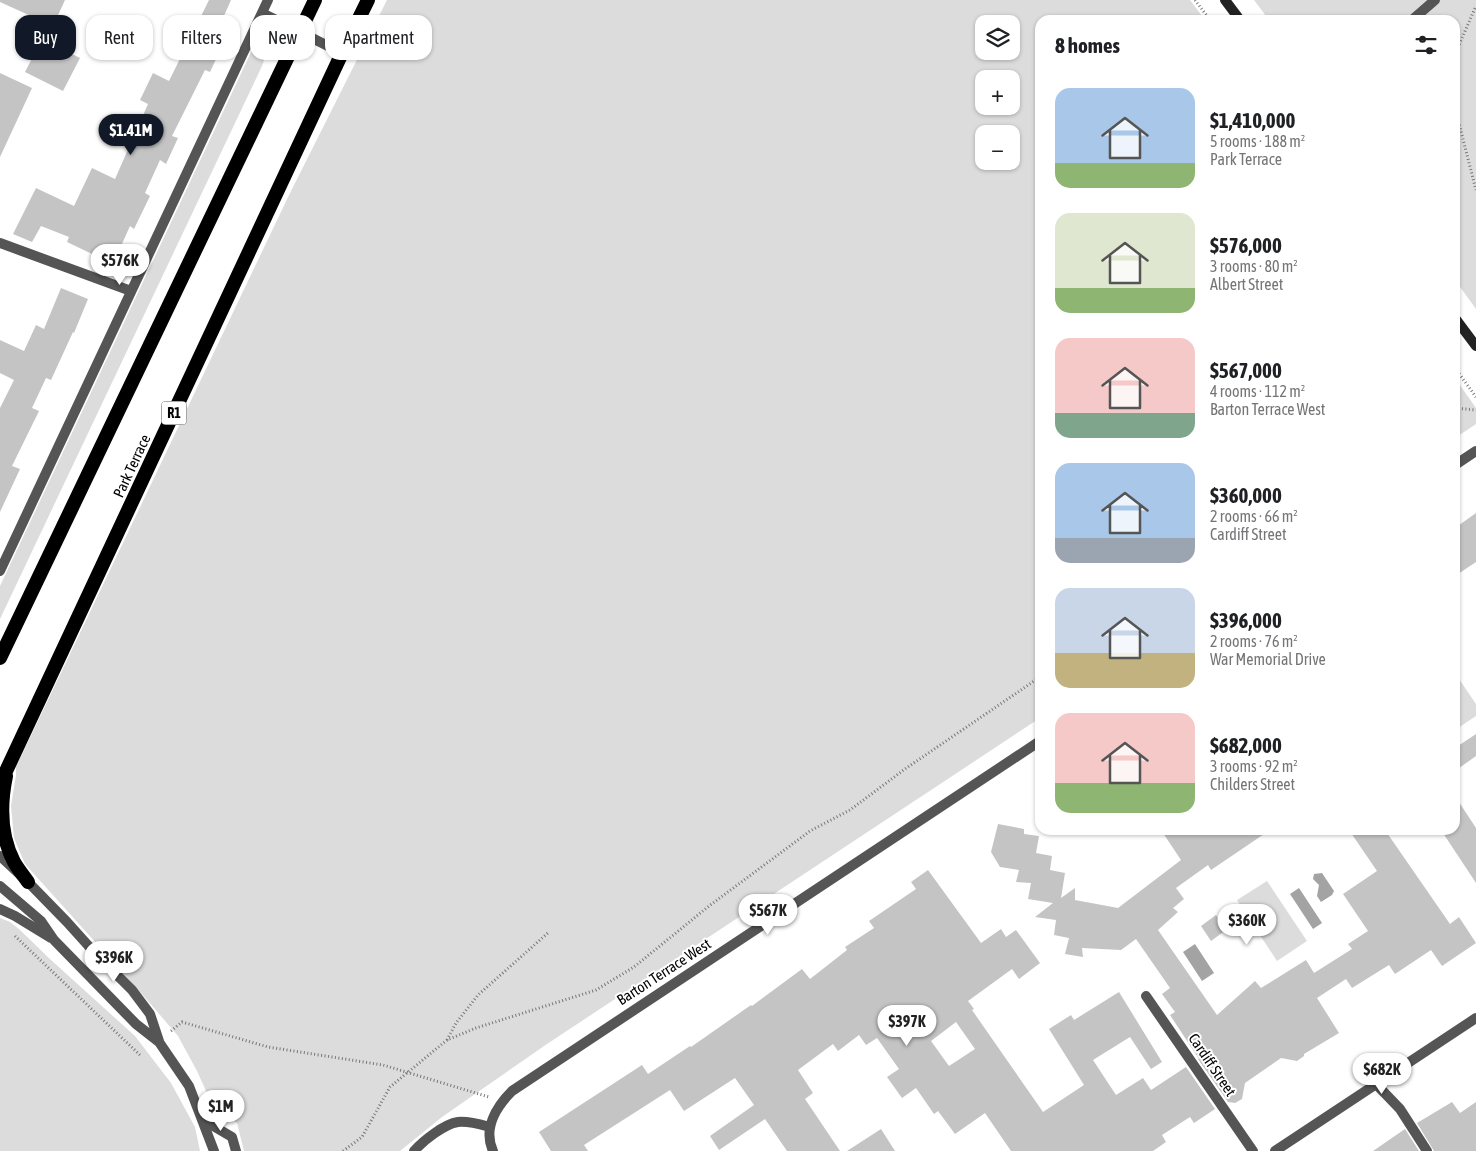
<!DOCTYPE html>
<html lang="en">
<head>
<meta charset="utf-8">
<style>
  body { margin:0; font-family:"Asap Condensed",sans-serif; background:#f2f2f2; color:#202124; height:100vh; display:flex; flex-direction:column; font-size:19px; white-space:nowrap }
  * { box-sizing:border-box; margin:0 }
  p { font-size:16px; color:#757577 }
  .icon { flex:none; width:28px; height:28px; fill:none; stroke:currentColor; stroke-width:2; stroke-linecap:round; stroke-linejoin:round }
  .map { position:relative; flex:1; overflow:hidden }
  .sheet { position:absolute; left:1035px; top:15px; width:425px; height:820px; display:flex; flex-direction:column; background:#fff; border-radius:15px; box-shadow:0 1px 4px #0004 }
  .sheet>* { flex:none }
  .banner { position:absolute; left:15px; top:15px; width:475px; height:45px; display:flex; gap:10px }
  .buttons { position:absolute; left:975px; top:15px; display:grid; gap:10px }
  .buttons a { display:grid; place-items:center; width:45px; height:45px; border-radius:10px; background:#fff; box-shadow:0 1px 4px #0004; font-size:25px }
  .price { position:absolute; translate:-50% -42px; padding:0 11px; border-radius:18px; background:#fff; color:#222; font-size:16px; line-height:32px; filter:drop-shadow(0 1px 2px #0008) }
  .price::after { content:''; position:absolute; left:50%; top:30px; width:15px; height:11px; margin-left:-8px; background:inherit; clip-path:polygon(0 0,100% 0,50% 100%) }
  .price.selected { background:#111827; color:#fff }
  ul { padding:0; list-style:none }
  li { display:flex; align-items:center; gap:15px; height:125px; padding:0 20px }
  li span { display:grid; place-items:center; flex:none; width:140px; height:100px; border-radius:15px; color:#555 }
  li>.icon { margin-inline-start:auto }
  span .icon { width:60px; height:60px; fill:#fffc; stroke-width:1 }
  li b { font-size:21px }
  h2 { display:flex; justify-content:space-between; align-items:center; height:60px; padding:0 20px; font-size:21px }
  .tag { padding:0 18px; border-radius:15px; background:#fff; box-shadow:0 1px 4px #0004; font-size:18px; line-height:45px }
  .tag.selected { background:#111827; color:#fff }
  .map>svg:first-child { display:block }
  .green { fill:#dcdcdc; fill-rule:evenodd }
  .water { fill:#a3a3a3 }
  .building { fill:#c4c4c4; fill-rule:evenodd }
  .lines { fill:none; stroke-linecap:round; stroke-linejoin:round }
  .path { stroke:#777; stroke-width:3; stroke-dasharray:1 2.5; stroke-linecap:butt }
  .service { stroke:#555; stroke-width:10 }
  .minor { stroke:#555; stroke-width:10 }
  .tertiary { stroke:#555; stroke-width:10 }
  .secondary { stroke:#222; stroke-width:10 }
  .trunk { stroke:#000; stroke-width:14 }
  .labels { text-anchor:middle; stroke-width:4; stroke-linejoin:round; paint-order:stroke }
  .shield { fill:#fff; stroke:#4c4c4c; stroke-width:1 }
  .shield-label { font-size:14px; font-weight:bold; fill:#000 }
  .street-label { font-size:15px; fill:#000; stroke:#fff }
</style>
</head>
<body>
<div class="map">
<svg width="1476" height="1151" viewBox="0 0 1476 1151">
  <rect width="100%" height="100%" fill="#fff"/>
  <path class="green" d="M 387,0 L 1190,0 L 1205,20 L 1040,20 L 1040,718 L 547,1044 L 442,1117 L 400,1151 L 244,1151 L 237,1123 L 211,1102 L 197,1071 L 178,1036 L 142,994 L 25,864 L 14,838 L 11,806 L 16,775 L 16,767 L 290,193 ZM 984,24 L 1011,24 L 1011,51 L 984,51 ZM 984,79 L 1011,79 L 1011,106 L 984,106 ZM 984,134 L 1011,134 L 1011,161 L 984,161 Z
    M 1254,0 L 1476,0 L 1476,309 L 1455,280 L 1455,20 L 1269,20 Z
    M 267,35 L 271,37 L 270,44 L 262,66 L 0,619 L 0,586 L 253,48 Z
    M 1455,378 L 1476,408 L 1476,424 L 1455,438 Z
    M 1455,673 L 1476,704 L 1476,716 L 1455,730 Z
    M 1267,881 L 1307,941 L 1277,961 L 1237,900 Z
    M 0,918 L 10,922 L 20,930 L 51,960 L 135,1036 L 171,1083 L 195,1127 L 200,1151 L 0,1151 Z"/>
  <path class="water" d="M 1322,873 L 1334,891 L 1332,895 L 1321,902 L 1317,896 L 1319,885 L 1313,879 L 1314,874 Z
    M 1299,888 L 1322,923 L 1313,929 L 1290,894 Z
    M 1195,944 L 1214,973 L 1202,981 L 1183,952 Z"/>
  <path class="building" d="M 0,0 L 65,0 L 53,26 L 0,2 Z
    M 209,0 L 231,0 L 216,34 L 226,38 L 210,72 L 205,70 L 172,136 L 178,138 L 166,164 L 160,160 L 145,193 L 150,196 L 134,229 L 130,226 L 113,264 L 67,242 L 69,237 L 41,226 L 32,242 L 13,234 L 36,188 L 74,206 L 92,168 L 115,179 L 148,104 L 140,100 L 153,73 L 169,81 Z
    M 42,39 L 80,58 L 63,91 L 25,72 Z
    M 0,73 L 32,88 L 0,157 Z
    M 61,288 L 88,299 L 74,333 L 73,332 L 51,380 L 46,378 L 32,408 L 39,411 L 12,466 L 20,469 L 0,512 L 0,408 L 14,380 L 0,373 L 0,340 L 24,351 L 36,325 L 44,329 Z
    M 1476,513 L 1476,562 L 1455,576 L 1455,528 Z
    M 1476,734 L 1476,756 L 1455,771 L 1455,748 Z
    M 1455,796 L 1476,828 L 1476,883 L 1441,830 L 1455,830 Z
    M 998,824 L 1024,829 L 1024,834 L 1039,836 L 1036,853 L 1052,856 L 1050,870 L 1065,873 L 1061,898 L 1075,888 L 1075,900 L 1118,908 L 1181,860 L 1161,830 L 1270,830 L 1211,870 L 1208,865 L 1176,888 L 1184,899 L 1173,908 L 1178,912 L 1158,930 L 1217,1015 L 1255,981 L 1261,988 L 1306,960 L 1314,973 L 1352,949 L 1348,944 L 1368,931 L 1343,894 L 1377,871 L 1349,830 L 1385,830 L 1450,924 L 1459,917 L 1476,943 L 1442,966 L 1431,950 L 1395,974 L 1389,965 L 1352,988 L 1346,979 L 1317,998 L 1339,1033 L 1304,1054 L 1304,1056 L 1297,1061 L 1281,1058 L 1245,1083 L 1242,1099 L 1235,1103 L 1228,1102 L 1198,1059 L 1199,1059 L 1170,1015 L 1175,1012 L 1162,994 L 1170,988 L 1136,939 L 1121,950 L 1082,948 L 1083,957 L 1065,954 L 1069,938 L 1054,935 L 1056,920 L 1035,917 L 1053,903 L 1028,899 L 1031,883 L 1016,882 L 1019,870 L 1000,867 L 991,852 Z
    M 928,870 L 981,943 L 1001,929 L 1006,937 L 1016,930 L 1040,963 L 1019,979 L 1012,969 L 968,1001 L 974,1009 L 972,1010 L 1043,1112 L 1084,1085 L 1049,1029 L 1071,1015 L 1074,1020 L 1119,992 L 1162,1062 L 1151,1069 L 1130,1037 L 1093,1060 L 1116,1095 L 1143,1078 L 1151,1090 L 1186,1067 L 1215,1109 L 1194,1123 L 1190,1117 L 1162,1135 L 1166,1142 L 1153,1151 L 1011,1151 L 985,1113 L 955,1134 L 938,1111 L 934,1114 L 916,1088 L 902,1098 L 887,1077 L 899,1069 L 877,1038 L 866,1045 L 859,1035 L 838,1051 L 833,1044 L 798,1070 L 813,1093 L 805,1099 L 840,1151 L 787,1151 L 765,1119 L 719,1150 L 710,1136 L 754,1105 L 735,1078 L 684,1111 L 670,1090 L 584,1145 L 588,1151 L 551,1151 L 539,1132 L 642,1065 L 648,1074 L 690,1046 L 691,1047 L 751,1005 L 752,1006 L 802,969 L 810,979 L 847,950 L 845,947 L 874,928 L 869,921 L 916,889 L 911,882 ZM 956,1022 L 975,1049 L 949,1066 L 931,1041 Z
    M 1216,915 L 1226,930 L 1211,941 L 1201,926 Z
    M 1452,1102 L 1460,1113 L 1476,1102 L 1476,1151 L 1434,1151 L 1417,1123 Z
    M 881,1129 L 895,1151 L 847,1151 Z
    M 1405,1129 L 1419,1151 L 1373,1151 Z"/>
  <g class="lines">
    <path class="path" d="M 1195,0 L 1210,20
      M 1455,54 L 1476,6
      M 1455,108 L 1476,190
      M 1455,368 L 1476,397
      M 1455,408 L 1476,410
      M 15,936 L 141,1056
      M 171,1031 L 182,1022 L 268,1047 L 383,1065 L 489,1097
      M 447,1040 L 456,1023 L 478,995 L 549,932
      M 343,1151 L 362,1137 L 390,1087 L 447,1040 L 476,1028 L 596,990 L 634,967 L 709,906 L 810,831 L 850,810 L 905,769 L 1040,677"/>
    <path class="service" d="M 1412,20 L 1435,0
      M 1376,1084 L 1400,1109 L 1427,1151"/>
    <path class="minor" d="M 262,13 L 342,53
      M 0,243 L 131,291
      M 1455,465 L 1476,451
      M 0,571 L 268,0
      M 1146,996 L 1253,1151
      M 203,1120 L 232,1137 L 236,1151
      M 414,1151 C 423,1141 444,1124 458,1122 C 469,1121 479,1124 490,1127
      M 493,1151 C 483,1129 496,1107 512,1091 L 1040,741
      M 1275,1151 L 1476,1018"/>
    <path class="tertiary" d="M 0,856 L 28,882 L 67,922 L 94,952 L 132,990 L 150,1014 L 159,1041
      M 0,886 L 41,921 L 54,940 L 136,1024 L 159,1042 L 189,1086 L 214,1151
      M 0,909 L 15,916 L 51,938"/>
    <path class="secondary" d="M 1225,0 L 1240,20
      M 1455,318 L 1476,346"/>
    <path class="trunk" d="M 0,658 L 315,0
      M 6,776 C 0,805 0,835 14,862 C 18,869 23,875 28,882
      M 0,784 L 342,53 L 368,0"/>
  </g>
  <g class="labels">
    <rect class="shield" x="161.5" y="401.5" width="25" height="23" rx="4"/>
    <g class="shield-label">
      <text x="174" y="418">R1</text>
    </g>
    <g class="street-label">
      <text transform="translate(132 466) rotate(-65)" y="5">Park Terrace</text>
      <text transform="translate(664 972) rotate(-33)" y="5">Barton Terrace West</text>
      <text transform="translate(1212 1065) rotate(56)" y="5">Cardiff Street</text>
    </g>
  </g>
</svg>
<div class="buttons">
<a><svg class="icon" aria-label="layers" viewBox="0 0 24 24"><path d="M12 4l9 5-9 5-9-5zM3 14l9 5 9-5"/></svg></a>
<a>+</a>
<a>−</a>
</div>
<b class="price selected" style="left:131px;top:156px">$1.41M</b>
<b class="price" style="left:120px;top:286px">$576K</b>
<b class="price" style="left:768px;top:936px">$567K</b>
<b class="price" style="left:1247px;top:946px">$360K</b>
<b class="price" style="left:114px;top:983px">$396K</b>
<b class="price" style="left:907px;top:1047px">$397K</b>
<b class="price" style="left:1382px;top:1095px">$682K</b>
<b class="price" style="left:221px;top:1132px">$1M</b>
<div class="banner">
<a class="tag selected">Buy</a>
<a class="tag">Rent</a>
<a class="tag">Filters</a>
<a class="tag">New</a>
<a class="tag">Apartment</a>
</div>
<section class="sheet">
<h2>8 homes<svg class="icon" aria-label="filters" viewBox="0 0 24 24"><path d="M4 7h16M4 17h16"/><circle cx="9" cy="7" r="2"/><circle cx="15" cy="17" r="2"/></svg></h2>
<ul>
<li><span style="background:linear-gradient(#a9c7e8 75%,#8fb573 0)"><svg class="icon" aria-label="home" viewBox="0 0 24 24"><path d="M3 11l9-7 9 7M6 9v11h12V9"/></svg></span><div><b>$1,410,000</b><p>5 rooms · 188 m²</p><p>Park Terrace</p></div></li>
<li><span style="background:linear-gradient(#dfe7d0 75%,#8fb573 0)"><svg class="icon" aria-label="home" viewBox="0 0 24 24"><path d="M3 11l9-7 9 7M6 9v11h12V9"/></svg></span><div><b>$576,000</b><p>3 rooms · 80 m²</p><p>Albert Street</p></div></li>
<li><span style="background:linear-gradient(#f6c9c9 75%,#7fa58c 0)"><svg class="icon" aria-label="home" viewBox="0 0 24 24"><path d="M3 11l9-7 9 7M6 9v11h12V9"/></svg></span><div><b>$567,000</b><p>4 rooms · 112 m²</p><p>Barton Terrace West</p></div></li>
<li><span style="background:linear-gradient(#a9c7e8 75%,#9aa5b1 0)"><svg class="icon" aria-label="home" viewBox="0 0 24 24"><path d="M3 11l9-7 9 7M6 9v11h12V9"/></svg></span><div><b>$360,000</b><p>2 rooms · 66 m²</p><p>Cardiff Street</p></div></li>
<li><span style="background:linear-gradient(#c9d6e8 65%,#c2b280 0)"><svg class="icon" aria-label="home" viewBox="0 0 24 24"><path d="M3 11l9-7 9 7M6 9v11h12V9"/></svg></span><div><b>$396,000</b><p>2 rooms · 76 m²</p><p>War Memorial Drive</p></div></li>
<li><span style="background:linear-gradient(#f6c9c9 70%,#8fb573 0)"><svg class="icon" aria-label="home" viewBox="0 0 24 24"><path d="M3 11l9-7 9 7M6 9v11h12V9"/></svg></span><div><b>$682,000</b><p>3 rooms · 92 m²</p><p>Childers Street</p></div></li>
</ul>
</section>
</div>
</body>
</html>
